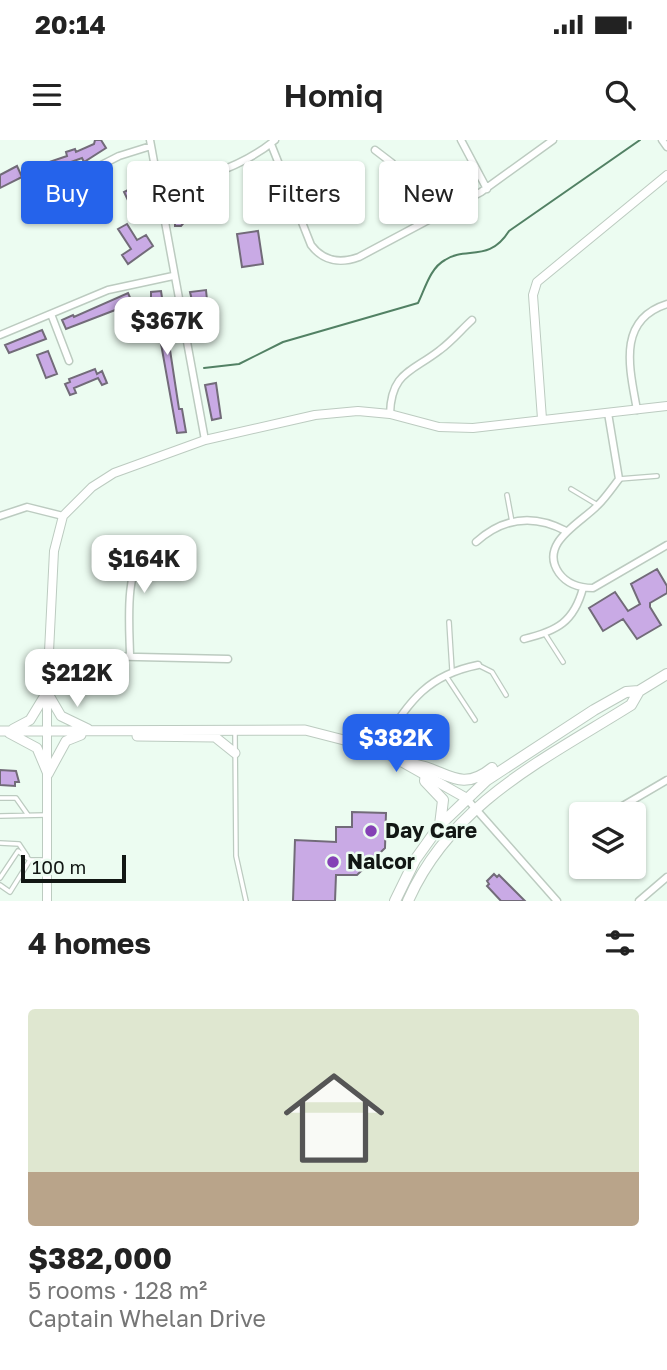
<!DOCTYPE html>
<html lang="en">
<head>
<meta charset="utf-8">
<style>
  body { margin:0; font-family:"Golos Text",sans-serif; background:#f2f2f2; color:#222; height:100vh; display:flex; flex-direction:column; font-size:26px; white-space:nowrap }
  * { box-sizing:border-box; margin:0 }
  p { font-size:23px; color:#767676 }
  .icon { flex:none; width:38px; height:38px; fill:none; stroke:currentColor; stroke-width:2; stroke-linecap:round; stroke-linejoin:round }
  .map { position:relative; height:761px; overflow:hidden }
  .side { display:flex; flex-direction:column; background:#fff; flex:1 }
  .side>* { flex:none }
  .top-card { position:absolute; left:21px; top:21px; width:626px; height:63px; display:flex; gap:14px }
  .fabs { position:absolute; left:569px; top:662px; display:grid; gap:14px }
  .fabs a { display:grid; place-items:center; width:77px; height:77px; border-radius:7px; background:#fff; box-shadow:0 2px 5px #0004; font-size:35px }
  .scale { position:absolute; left:21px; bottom:18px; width:105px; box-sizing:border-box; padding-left:7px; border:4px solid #121714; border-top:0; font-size:19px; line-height:24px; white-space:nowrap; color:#121714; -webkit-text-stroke:5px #ecfcf1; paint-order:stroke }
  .price { position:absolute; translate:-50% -60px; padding:0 16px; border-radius:14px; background:#fff; color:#222; font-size:23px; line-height:46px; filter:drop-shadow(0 2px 4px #0008) }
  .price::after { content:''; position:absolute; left:50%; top:42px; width:21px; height:16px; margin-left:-10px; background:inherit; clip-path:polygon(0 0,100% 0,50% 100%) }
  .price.selected { background:#2563eb; color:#fff }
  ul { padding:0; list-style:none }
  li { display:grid; align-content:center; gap:14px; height:371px; padding:0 28px }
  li+li { border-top:2px solid #e0e0e0 }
  li span { display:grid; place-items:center; height:217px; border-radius:7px; color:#555 }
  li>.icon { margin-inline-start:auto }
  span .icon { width:126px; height:126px; fill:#fffc; stroke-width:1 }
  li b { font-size:30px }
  h2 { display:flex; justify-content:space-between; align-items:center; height:84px; padding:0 28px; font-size:30px }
  .tag { padding:0 24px; border-radius:7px; background:#fff; box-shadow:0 2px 5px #0004; font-size:24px; line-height:63px }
  .tag.selected { background:#2563eb; color:#fff }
  .status { display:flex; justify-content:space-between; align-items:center; height:49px; padding:0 35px; background:#fff; direction:ltr }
  .status svg { height:19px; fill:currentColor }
  header { display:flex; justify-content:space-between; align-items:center; height:91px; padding:0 28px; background:#fff; font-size:32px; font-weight:600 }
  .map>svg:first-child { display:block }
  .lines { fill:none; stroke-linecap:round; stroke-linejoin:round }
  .stream { stroke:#528164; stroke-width:2 }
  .building { fill:#c9aae5; stroke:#726b79; stroke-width:2 }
  .service-casing { stroke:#bccbc0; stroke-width:6 }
  .minor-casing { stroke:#bccbc0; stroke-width:9 }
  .tertiary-casing { stroke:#bccbc0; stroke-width:10 }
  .secondary-casing { stroke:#bccbc0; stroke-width:11 }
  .primary-casing { stroke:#bccbc0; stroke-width:12 }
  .service { stroke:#fff; stroke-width:3.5 }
  .minor { stroke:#fff; stroke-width:6 }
  .tertiary { stroke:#fff; stroke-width:8 }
  .secondary { stroke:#fff; stroke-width:9 }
  .primary { stroke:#fff; stroke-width:10 }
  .poi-dot { fill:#8441b5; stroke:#ecfcf1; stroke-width:2.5 }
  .labels { text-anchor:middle; stroke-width:5; stroke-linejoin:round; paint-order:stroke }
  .poi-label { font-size:21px; font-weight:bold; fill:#121714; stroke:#ecfcf1; text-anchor:start }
</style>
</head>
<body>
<div class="status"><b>20:14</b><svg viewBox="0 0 49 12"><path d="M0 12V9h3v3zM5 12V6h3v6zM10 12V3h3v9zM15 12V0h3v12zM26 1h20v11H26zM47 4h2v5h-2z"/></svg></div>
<header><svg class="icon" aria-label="menu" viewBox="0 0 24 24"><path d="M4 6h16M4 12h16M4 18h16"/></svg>Homiq<svg class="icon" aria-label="search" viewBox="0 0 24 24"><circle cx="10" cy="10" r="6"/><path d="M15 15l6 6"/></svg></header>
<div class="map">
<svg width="667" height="761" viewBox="0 0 667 761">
  <rect width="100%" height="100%" fill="#ecfcf1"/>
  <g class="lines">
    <path class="stream" d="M 204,228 L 239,224 L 283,202 L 418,163 C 425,149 430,128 445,120 C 466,106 489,123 509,91 L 640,0"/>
  </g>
  <path class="building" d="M 95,0 L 101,0 L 106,8 L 84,22 L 82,18 L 60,26 L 61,31 L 50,34 L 46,23 L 67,16 L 66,12 L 75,9 L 76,12 L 94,4 Z
    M 17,26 L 22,37 L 0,48 L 0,35 Z
    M 79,47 L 84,54 L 54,67 L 53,56 L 64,52 L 66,56 Z
    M 132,48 L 144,71 L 135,75 L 124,52 Z
    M 203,53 L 205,63 L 188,67 L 188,78 L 181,86 L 175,86 L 175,76 L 180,75 L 176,60 Z
    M 127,84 L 137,100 L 146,95 L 153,106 L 128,124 L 122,115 L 131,109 L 118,89 Z
    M 258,91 L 263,124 L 242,127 L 237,94 Z
    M 206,150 L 208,170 L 204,171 L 212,192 L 200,194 L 190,152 Z
    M 161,151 L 179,269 L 182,269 L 186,292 L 177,293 L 158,187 L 155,188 L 151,164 L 151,152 Z
    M 128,153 L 132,162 L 123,167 L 66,189 L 62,180 L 73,175 L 74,177 Z
    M 42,190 L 46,199 L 9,213 L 5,205 Z
    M 48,211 L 57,234 L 46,238 L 37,215 Z
    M 95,229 L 97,234 L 102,231 L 107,243 L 102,245 L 98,238 L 74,248 L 76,253 L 70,255 L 65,244 L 70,242 L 69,239 Z
    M 216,243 L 221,278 L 212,280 L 205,245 Z
    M 657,429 L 667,446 L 667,453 L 650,463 L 650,467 L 661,485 L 637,499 L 623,479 L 603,491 L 589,468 L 615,452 L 628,471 L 640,464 L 631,444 Z
    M 0,630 L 16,631 L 19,642 L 15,642 L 15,646 L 0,645 Z
    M 352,672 L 386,673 L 385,708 L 357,735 L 336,735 L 335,761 L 293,761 L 295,700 L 336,702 L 336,687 L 352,687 Z
    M 494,734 L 497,737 L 499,735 L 525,761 L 501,761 L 487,746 L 489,744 L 487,741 Z"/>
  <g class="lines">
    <g class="service-casing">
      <path id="service" d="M 619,339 L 657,336
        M 571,349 L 596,364
        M 507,355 L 512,382
        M 449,482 L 452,530
        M 545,494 L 563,522
        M 478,525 L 492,532 L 506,555
        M 446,536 L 475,580
        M 235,593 L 236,716 L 246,761
        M 0,658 L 16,658 L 28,675
        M 0,676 L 46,675
        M 0,703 L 19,704 L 27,716
        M 0,738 L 18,711 L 30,720
        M 0,745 L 10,752 L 30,720 L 46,720"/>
    </g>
    <g class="minor-casing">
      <path id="minor" d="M 150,0 L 205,300
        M 461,0 L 487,49
        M 662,0 L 667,7
        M 271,4 L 311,105 C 323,121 340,124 359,117 L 481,52 L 553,0
        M 375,10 L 392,23 L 427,81
        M 159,48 C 200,40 243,27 275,0
        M 29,62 L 119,16 L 151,6
        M 51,174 L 69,221
        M 0,195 L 108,150 L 173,136
        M 637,270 C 630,230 616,180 667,164
        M 608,273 L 619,339 C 612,348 606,357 598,365 C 581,383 538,403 559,433 C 567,444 580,448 593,448 L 667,405
        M 390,274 C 391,232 412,232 440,210 C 452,201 461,190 472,180
        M 0,376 L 27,367 L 63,376
        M 476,402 C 504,377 534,374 566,391
        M 524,499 C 557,491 574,482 583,448
        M 49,515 L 228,519
        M 130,517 C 130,493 123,425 147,413 C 156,409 169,408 179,406
        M 379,609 C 408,565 423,536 478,525
        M 466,658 L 557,761
        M 609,674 L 667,640
        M 639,761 L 667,737"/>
    </g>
    <g class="tertiary-casing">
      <path id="tertiary" d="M 542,279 L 533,155 L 537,142 L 667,35
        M 47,761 L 47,552 L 54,411 L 63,376 L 92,347 L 114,333 L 205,300 L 315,275 L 358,271 L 390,274 L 439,287 L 473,288 L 667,266"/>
    </g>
    <g class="secondary-casing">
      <path id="secondary" d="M 47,552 L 61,576 L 88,589
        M 13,589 L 30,580 L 47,552
        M 0,591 L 305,590 L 379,609 L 466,658
        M 9,593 L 37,608 L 48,634
        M 137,596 L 215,597 L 235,613
        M 48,634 L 66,601 L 81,595"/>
    </g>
    <g class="primary-casing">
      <path id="primary" d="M 408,624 C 442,625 458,656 492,628
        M 426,633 L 425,641 L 443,660 L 440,685
        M 395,761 L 415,720 L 440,685 L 487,640 L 594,570 L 626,552 L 639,551 L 667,534
        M 408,761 C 451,663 545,619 631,565 L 639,551"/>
    </g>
    <use href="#service" class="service"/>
    <use href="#minor" class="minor"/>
    <use href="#tertiary" class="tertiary"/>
    <use href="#secondary" class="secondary"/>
    <use href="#primary" class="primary"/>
  </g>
  <g class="poi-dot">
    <circle cx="371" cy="691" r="7"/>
    <circle cx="333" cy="722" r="7"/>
  </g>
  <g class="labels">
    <g class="poi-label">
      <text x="385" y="698">Day Care</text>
      <text x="347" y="729">Nalcor</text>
    </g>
  </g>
</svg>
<div class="fabs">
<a><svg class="icon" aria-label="layers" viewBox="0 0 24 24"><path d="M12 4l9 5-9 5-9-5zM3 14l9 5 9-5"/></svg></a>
</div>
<div class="scale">100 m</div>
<b class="price" style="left:167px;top:217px">$367K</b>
<b class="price" style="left:144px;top:455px">$164K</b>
<b class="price" style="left:77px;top:569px">$212K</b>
<b class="price selected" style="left:396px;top:634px">$382K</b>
<div class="top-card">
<a class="tag selected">Buy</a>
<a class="tag">Rent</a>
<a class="tag">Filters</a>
<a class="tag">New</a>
</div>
</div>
<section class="side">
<h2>4 homes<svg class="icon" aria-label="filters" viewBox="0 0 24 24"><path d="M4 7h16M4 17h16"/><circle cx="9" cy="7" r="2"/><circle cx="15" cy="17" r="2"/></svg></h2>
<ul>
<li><span style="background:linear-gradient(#dfe7d0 75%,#b9a48a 0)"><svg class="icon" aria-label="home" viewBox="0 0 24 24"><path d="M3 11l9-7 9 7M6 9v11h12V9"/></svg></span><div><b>$382,000</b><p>5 rooms · 128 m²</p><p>Captain Whelan Drive</p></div></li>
</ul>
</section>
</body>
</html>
